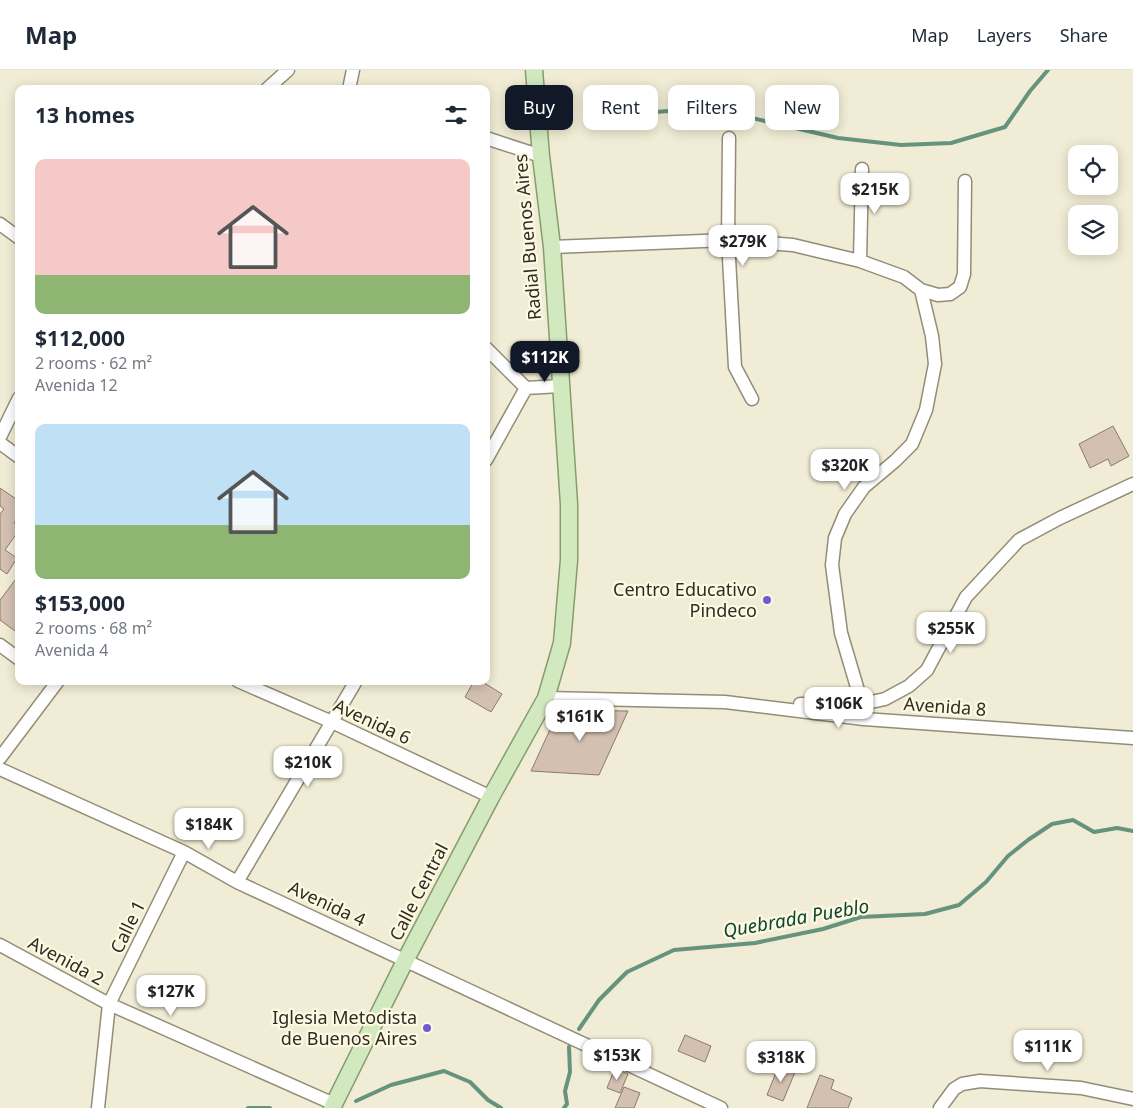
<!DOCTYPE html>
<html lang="en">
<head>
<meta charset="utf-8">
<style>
  body { margin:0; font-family:"Noto Sans",sans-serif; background:#f2f2f3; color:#1f2937; height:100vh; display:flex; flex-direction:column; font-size:19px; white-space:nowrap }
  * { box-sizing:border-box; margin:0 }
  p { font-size:16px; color:#747a83 }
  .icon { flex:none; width:28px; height:28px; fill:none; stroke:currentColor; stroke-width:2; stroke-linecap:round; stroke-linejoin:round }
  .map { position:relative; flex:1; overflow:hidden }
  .side { position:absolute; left:15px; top:15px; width:475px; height:600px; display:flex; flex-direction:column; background:#fff; border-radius:10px; box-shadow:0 2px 12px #0003 }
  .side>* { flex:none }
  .guide { position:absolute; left:505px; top:15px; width:475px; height:45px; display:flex; gap:10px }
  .buttons { position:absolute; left:1068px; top:75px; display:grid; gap:10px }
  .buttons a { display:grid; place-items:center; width:50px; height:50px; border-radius:10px; background:#fff; box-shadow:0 2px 12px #0003; font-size:25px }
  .price { position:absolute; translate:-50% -42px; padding:0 11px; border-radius:10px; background:#fff; color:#222; font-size:16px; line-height:32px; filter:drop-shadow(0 1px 2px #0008) }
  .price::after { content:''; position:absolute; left:50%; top:30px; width:15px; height:11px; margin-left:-8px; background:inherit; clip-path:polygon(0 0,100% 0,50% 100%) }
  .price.current { background:#111827; color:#fff }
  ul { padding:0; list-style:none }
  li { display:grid; align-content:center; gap:10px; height:265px; padding:0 20px }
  li span { display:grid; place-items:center; height:155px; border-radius:10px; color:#555 }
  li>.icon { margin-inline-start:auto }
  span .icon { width:90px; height:90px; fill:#fffc; stroke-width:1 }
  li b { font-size:21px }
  h2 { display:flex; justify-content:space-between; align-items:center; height:60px; padding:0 20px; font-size:21px }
  .pill { padding:0 18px; border-radius:10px; background:#fff; box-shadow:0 2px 12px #0003; font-size:18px; line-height:45px }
  .pill.current { background:#111827; color:#fff }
  header { display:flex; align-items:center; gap:30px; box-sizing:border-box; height:70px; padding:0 25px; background:#fff; border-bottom:1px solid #e0e1e3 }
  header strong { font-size:24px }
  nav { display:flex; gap:28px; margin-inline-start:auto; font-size:18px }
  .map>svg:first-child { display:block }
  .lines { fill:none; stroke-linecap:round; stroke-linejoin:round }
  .stream { stroke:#65937c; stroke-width:4 }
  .building { fill:#d3c0b0; stroke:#8b7a6a }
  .minor-casing { stroke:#918d77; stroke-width:15 }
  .major-casing { stroke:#859d6c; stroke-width:19 }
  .minor { stroke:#fff; stroke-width:12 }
  .major { stroke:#d2e9bf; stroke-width:16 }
  .poi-dot { fill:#7259d3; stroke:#fef9e2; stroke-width:2 }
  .labels { text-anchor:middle; stroke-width:4.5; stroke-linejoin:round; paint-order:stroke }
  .street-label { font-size:18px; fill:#2e2c23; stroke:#fef9e2 }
  .poi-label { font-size:18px; fill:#2e2c23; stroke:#fef9e2; text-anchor:end }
  .water-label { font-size:19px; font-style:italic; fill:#0d4632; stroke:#fef9e2 }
</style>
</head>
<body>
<header>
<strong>Map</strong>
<nav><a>Map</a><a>Layers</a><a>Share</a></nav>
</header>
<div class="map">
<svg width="1133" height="1038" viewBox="0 0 1133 1038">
  <rect width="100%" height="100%" fill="#f1ecd5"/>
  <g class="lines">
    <path class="stream" d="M 593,47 L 668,41 L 726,42 L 838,68 L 901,75 L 951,73 L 1005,57 L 1030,21 L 1048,0
      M 579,959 L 599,930 L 627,902 L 674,880 L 755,873 L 823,859 L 861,847 L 925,844 L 959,835 L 986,812 L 1008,786 L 1028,770 L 1052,754 L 1073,750 L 1094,762 L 1117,758 L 1133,761
      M 356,1031 L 391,1015 L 444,1001 L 470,1012 L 488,1030 L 501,1038
      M 248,1038 L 270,1038
      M 564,1038 L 567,1034 L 565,1021 L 570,1002 L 569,977"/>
  </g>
  <path class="building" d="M 1113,356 L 1129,386 L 1111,396 L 1108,389 L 1090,398 L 1079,374 Z
    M 0,418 L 19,431 L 19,447 L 14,453 L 19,456 L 19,460 L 5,480 L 17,488 L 7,504 L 0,499 L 0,444 L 4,439 L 0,436 Z
    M 19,505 L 19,555 L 15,561 L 0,550 L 0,530 Z
    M 474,611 L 481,611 L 502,624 L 491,642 L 465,627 Z
    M 559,640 L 628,641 L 599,705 L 531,701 Z
    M 685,965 L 711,976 L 705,992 L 678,981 Z
    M 779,995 L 795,1002 L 783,1031 L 767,1025 Z
    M 615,998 L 628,1004 L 620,1023 L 607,1018 Z
    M 820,1005 L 834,1010 L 831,1019 L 852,1028 L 848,1038 L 807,1038 Z
    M 624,1017 L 640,1023 L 634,1038 L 615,1038 Z"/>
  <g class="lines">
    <g class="minor-casing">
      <path id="minor" d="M 267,19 L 288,0
        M 349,19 L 353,0
        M 486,68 L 541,86
        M 729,68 L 728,170 L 735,297 L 752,329
        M 0,154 L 19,168
        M 552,177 L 728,170 L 793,175 L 860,191 L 904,207 L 921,220 L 938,225 L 950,224 L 960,217 L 964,204 L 965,111
        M 860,191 L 862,99
        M 486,278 L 526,318 L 560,316
        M 0,367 L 19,328
        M 0,373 L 19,387
        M 486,390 L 526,318
        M 0,575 L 19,589
        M 238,611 L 332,652 L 491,727
        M 546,628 L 725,632 L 864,649 L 1133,668
        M 800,634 L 862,634 L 885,629 L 909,616 L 927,600 L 966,527 L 1019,470 L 1060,448 L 1133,414
        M 862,634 L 841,563 L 832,495 L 835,468 L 845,444 L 864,417 L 895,391 L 912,374 L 926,340 L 935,294 L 932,266 L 921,220
        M 0,688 L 58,611
        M 0,699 L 184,782 L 237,812 L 721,1038
        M 237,812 L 356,611
        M 0,875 L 109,934 L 334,1034
        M 98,1038 L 109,934 L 184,782
        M 940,1038 L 954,1019 L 962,1014 L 980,1011 L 1081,1018 L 1133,1029"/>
    </g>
    <g class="major-casing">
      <path id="major" d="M 332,1038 L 406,889 L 491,727 L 546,628 L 562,573 L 569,490 L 569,434 L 552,177 L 541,86 L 534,0"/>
    </g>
    <use href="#minor" class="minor"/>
    <use href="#major" class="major"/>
  </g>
  <g class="poi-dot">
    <circle cx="767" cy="530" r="5"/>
    <circle cx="427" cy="958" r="5"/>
  </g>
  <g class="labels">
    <g class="street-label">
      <text transform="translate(528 167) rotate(-95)" y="6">Radial Buenos Aires</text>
      <text transform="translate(945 637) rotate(4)" y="6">Avenida 8</text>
      <text transform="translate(372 652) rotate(25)" y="6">Avenida 6</text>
      <text transform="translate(419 822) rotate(-63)" y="6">Calle Central</text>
      <text transform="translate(327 834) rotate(25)" y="6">Avenida 4</text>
      <text transform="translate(128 857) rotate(-64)" y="6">Calle 1</text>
      <text transform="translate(66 891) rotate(28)" y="6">Avenida 2</text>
    </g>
    <g class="poi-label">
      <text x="757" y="526">Centro Educativo<tspan x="757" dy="21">Pindeco</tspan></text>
      <text x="417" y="954">Iglesia Metodista<tspan x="417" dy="21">de Buenos Aires</tspan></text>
    </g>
    <g class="water-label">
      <text transform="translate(796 848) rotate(-10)" y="7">Quebrada Pueblo</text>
    </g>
  </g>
</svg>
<div class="buttons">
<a><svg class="icon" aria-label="locate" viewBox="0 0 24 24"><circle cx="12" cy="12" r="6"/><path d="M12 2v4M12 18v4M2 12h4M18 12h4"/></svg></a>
<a><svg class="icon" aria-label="layers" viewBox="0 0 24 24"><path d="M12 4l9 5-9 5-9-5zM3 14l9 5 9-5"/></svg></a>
</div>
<b class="price" style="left:875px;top:145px">$215K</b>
<b class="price" style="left:743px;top:197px">$279K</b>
<b class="price current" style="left:545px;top:313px">$112K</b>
<b class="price" style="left:845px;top:421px">$320K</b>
<b class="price" style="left:951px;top:584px">$255K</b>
<b class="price" style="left:839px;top:659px">$106K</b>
<b class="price" style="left:580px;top:672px">$161K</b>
<b class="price" style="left:308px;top:718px">$210K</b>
<b class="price" style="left:209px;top:780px">$184K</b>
<b class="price" style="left:171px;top:947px">$127K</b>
<b class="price" style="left:1048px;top:1002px">$111K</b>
<b class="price" style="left:617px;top:1011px">$153K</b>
<b class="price" style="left:781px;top:1013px">$318K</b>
<div class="guide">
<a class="pill current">Buy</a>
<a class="pill">Rent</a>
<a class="pill">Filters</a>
<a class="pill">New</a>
</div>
<section class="side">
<h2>13 homes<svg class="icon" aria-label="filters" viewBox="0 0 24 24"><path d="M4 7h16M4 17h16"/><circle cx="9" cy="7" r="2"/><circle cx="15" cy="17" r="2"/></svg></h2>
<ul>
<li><span style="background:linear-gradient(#f6c9c9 75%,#8fb573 0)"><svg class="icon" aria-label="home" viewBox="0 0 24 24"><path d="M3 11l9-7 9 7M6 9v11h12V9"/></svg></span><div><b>$112,000</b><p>2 rooms · 62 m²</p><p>Avenida 12</p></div></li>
<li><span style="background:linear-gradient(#bfe0f5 65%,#8fb573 0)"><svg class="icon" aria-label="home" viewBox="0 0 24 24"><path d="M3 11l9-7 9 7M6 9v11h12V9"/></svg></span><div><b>$153,000</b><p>2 rooms · 68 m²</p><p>Avenida 4</p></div></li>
</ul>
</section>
</div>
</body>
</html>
